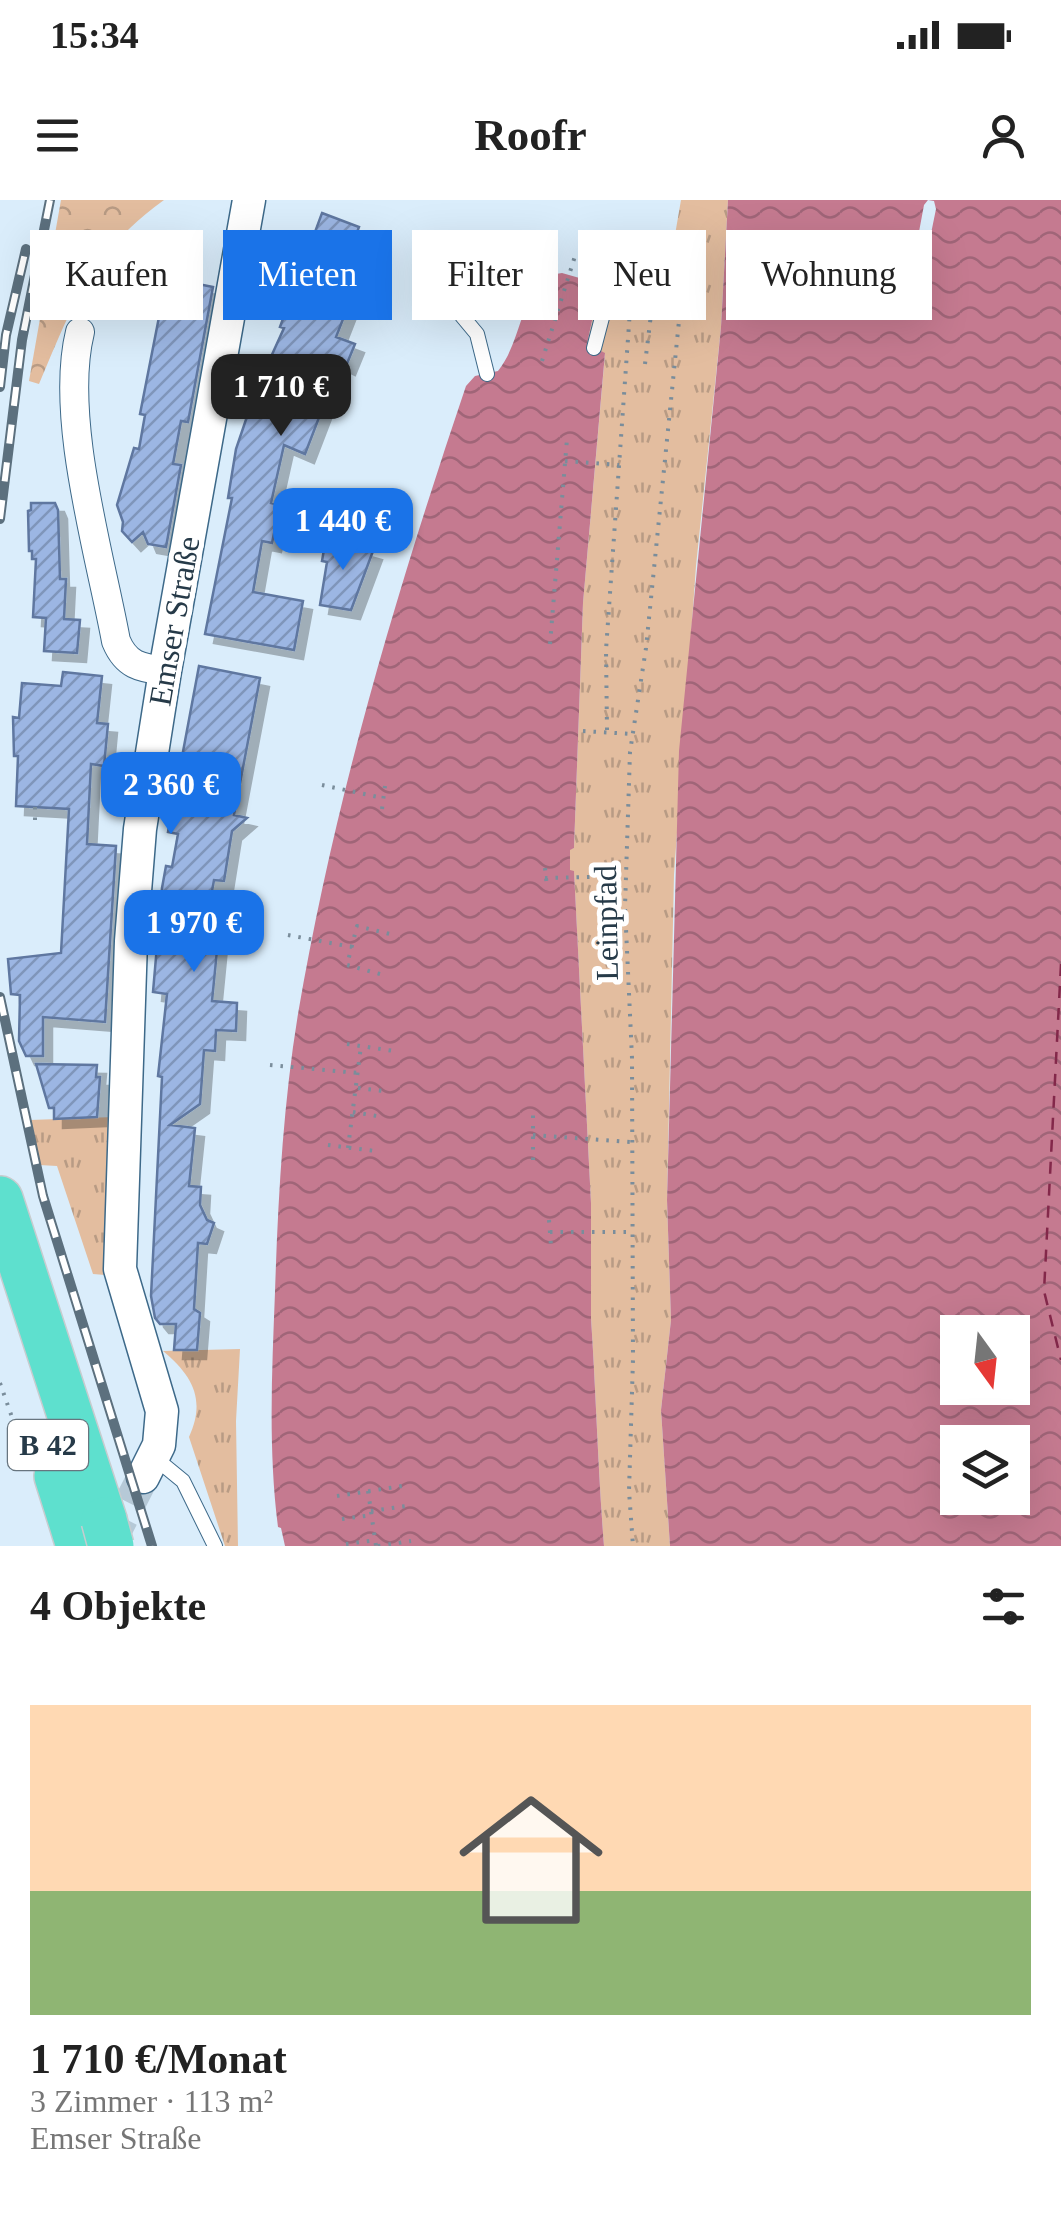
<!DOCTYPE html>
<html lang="de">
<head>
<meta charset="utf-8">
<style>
  body { margin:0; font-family:"Times New Roman",serif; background:#f6f6f6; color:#222; height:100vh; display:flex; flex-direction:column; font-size:38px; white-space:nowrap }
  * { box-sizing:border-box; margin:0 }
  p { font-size:32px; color:#767676 }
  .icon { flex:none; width:55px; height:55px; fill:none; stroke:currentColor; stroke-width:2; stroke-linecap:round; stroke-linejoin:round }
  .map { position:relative; height:1346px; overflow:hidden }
  .drawer { display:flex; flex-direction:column; background:#fff; flex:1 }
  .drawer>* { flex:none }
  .top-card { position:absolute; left:30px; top:30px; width:1002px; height:90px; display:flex; gap:20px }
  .needle { width:65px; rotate:165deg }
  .buttons { position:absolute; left:940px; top:1115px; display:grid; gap:20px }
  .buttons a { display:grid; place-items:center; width:90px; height:90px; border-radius:0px; background:#fff; box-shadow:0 10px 40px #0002; font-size:50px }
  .price { position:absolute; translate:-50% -85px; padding:0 22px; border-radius:20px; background:#1a73e8; color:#fff; font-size:32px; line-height:65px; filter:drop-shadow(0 2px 5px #0008) }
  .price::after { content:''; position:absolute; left:50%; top:60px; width:30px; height:22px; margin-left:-15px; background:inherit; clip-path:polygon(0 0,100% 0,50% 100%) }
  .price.current { background:#222; color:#fff }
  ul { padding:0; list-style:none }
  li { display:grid; align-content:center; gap:20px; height:530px; padding:0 30px }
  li+li { border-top:2px solid #e0e0e0 }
  li span { display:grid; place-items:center; height:310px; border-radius:0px; color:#555 }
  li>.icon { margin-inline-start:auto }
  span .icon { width:180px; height:180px; fill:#fffc; stroke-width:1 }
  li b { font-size:42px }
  h2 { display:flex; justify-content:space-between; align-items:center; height:120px; padding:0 30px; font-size:42px }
  .chip { padding:0 35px; border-radius:0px; background:#fff; box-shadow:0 10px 40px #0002; font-size:35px; line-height:90px }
  .chip.current { background:#1a73e8; color:#fff }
  .status { display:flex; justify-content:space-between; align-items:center; height:70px; padding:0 50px; background:#fff; direction:ltr }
  .status svg { height:28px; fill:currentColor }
  header { display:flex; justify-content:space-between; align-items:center; height:130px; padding:0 30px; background:#fff; font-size:45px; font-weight:800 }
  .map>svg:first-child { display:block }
  .grass { fill:url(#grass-tufts) }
  .forest { fill:url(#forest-crowns) }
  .water { fill:url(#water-waves); fill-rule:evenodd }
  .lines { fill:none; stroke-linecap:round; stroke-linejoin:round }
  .ferry { stroke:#83284a; stroke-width:2.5; stroke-dasharray:12 10; stroke-linecap:butt }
  .building { fill:url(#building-hatch); stroke:#5f77a0; stroke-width:2.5; filter:url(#shadow) }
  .tertiary-tunnel { stroke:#b6c9d7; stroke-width:32; stroke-dasharray:32 16; stroke-linecap:butt }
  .service-casing { stroke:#3d6989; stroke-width:16 }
  .minor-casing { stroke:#3d6989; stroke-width:30 }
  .tertiary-casing { stroke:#3d6989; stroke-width:35 }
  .trunk-casing { stroke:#c7cccf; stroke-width:48 }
  .path { stroke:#7a8d9b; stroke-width:4; stroke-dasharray:2.5 8; stroke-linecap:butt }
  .service { stroke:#fff; stroke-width:14 }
  .minor { stroke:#fff; stroke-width:28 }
  .tertiary { stroke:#fff; stroke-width:32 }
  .trunk { stroke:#5ee0ce; stroke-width:45 }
  .rail-casing { stroke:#5c707e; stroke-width:10 }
  .rail { stroke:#fff; stroke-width:6; stroke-dasharray:19; stroke-linecap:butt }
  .trunk-bridge-casing { stroke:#c7cccf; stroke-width:48; stroke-linecap:butt }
  .trunk-bridge { stroke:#5ee0ce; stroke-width:45 }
  .labels { text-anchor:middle; stroke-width:10; stroke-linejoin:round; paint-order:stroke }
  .shield { fill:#fff; stroke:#67757f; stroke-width:2.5 }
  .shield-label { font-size:30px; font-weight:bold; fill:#263a48 }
  .street-label { font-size:32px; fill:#263a48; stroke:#fff }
</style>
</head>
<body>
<div class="status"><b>15:34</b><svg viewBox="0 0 49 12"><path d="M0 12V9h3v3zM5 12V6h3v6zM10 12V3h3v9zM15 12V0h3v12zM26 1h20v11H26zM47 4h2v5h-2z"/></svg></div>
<header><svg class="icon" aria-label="menu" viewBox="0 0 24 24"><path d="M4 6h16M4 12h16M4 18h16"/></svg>Roofr<svg class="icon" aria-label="person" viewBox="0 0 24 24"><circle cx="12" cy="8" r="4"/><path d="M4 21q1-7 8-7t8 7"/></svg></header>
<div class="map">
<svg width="1061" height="1346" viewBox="0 0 1061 1346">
  <defs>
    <pattern id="grass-tufts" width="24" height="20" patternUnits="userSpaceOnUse" patternTransform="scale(2.5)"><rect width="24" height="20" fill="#e3bd9f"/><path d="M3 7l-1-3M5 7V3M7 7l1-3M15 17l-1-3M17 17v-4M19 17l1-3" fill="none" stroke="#b89b84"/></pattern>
    <pattern id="forest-crowns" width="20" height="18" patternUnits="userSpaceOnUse" patternTransform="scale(2.5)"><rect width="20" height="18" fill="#e3bd9f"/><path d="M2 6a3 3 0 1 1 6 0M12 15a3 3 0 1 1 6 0" fill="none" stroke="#b89b84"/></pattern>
    <pattern id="water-waves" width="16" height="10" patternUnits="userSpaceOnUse" patternTransform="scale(2.5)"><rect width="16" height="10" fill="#c57a90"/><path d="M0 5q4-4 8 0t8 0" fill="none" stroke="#a06578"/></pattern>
    <pattern id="building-hatch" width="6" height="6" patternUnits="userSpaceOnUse" patternTransform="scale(2.5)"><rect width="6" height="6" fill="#9cb6e3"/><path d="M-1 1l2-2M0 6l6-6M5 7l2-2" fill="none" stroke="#7f95ba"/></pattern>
    <filter id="shadow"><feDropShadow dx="9" dy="9" stdDeviation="0" flood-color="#0004"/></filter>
  </defs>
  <rect width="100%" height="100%" fill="#daedfb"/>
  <path class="grass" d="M 681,0 L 728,0 L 721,127 L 696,366 L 674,675 L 667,1000 L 671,1120 L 661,1210 L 670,1346 L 604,1346 C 598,1270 596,1193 591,1118 L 591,1003 L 574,672 L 570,671 L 570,649 L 574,648 L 583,403 L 605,154 L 587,144 L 599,88 L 665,93 Z
    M 114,917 L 103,1066 L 105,1075 L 93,1074 L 57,966 L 39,965 L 30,920 Z
    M 240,1149 L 236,1221 L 238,1346 L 225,1346 L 189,1237 C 206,1200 193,1176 163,1151 Z"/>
  <path class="forest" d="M 61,0 L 164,0 C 89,55 74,102 39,184 L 29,181 Z"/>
  <path class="water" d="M 728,0 L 1061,0 L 1061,1346 L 670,1346 L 661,1210 L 671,1120 L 667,1000 L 679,551 L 721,127 ZM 928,0 L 934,1 L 936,9 L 924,68 L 917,72 L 913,64 L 924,5 ZM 958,1132 L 1012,1132 L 1012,1188 L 958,1188 ZM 958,1242 L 1012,1242 L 1012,1298 L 958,1298 Z
    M 562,73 L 590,81 L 599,88 L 587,144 L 605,153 L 583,403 L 574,648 L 570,650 L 570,670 L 574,671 L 591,1003 L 591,1118 C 596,1193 598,1270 604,1346 L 285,1346 L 281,1328 L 278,1327 C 268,1249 272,1170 275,1092 C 278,1000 283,905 298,814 C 335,598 396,393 466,186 L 475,176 L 498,171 C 519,145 521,103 540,82 C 545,76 554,74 562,73 Z"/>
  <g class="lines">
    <path class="ferry" d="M 1061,764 L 1044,1091 L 1061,1160"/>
  </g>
  <path class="building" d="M 322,13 L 359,27 L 338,82 L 350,86 L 342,107 L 347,109 L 336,137 L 355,144 L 346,166 L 340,163 L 305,254 L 284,245 L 271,303 L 280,305 L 272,343 L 262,341 L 253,392 L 303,401 L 294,450 L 205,434 L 232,298 L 228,298 L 236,249 L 256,190 L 284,128 L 280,127 Z
    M 183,81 L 213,87 L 188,222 L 181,221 L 173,264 L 181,265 L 166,347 L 148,344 L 143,332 L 132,342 L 122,331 L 123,322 L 117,305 L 134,248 L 139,249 L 145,215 L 140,214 L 160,112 L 167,113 L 170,93 Z
    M 31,303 L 55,303 L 58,310 L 60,379 L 66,379 L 64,419 L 80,420 L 77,453 L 44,451 L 46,418 L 33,417 L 36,359 L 32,359 L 32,351 L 29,351 L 28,311 L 31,310 Z
    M 326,338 L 373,351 L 351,410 L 320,405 L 327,362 L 322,361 Z
    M 199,466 L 260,478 L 234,615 L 247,618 L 232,631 L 224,681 L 214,680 L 207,719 L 220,720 L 212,801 L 237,803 L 236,831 L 216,830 L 215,851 L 204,850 L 200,904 L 170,925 L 195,928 L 189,986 L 201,987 L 200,1005 L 207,1020 L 214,1023 L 207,1044 L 198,1043 L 194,1109 L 200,1113 L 197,1150 L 174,1150 L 176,1124 L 160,1124 L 155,1118 L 151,1096 L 162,877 L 158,876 L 167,794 L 153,792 L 162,688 L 166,666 L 172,667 L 178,634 L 168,632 Z
    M 63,472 L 102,476 L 97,523 L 108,524 L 104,566 L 91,564 L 87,644 L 116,646 L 105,822 L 43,817 L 43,856 L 26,856 L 19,841 L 20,795 L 11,794 L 8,759 L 61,753 L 69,609 L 16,606 L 18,556 L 14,556 L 13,517 L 19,518 L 22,483 L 61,486 Z
    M 36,864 L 97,865 L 96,877 L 100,877 L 97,917 L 54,919 L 54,908 L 49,908 Z"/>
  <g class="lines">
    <path class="tertiary-tunnel" d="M 108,1346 L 143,1277"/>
    <g class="service-casing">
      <path id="service" d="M 462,116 L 477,134 L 487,174
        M 594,148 L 614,72
        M 155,1258 L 183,1281 L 215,1346"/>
    </g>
    <g class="minor-casing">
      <path id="minor" d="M 80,132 C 59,217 100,354 116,441 C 126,465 140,468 165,471"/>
    </g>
    <g class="tertiary-casing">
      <path id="tertiary" d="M 143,1277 L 159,1245 L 162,1211 L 120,1069 L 131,741 L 140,629 L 165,471 L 249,0"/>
    </g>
    <g class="trunk-casing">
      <path id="trunk" d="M 0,999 L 104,1320
        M 57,1276 L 79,1346"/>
    </g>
    <path class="path" d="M 631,95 L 681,101 L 646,448 L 630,552 L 625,707 L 632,858 L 633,1159 L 629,1291 L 633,1346
      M 542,161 L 575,56
      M 645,164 L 653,98
      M 565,261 L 619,265
      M 550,444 L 567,239
      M 607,530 L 606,450 L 631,96
      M 583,531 L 633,534
      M 322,585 L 383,598
      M 35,607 L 35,622
      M 382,609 L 385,586
      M 545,668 L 547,688
      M 545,678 L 626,676
      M 288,735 L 352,747
      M 380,774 L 347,765 L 357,726 L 390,734
      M 347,844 L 394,851
      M 270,865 L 358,873
      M 358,888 L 383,891
      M 353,912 L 377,916
      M 533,935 L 631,942
      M 328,945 L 375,951
      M 348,948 L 361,846
      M 533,960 L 533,912
      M 549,1020 L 551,1046
      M 550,1032 L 631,1032
      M 0,1183 L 28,1263
      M 368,1291 L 376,1346
      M 337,1296 L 402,1286
      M 371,1311 L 406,1306
      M 342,1319 L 372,1315
      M 346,1344 L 376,1340
      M 378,1346 L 411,1341"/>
    <use href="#service" class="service"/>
    <use href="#minor" class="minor"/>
    <use href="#tertiary" class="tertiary"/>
    <use href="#trunk" class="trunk"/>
    <g class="rail-casing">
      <path id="rail" d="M 0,187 L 6,135 L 26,49
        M 0,319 L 22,140 L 50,0
        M 0,797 L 43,996 L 152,1346"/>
    </g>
    <use href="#rail" class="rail"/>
    <g class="trunk-bridge-casing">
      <path id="trunk-bridge" d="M 104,1320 L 111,1346"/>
    </g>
    <use href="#trunk-bridge" class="trunk-bridge"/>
  </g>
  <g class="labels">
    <rect class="shield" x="8" y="1220" width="80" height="50" rx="8"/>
    <g class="shield-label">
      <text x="48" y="1255">B 42</text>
    </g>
    <g class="street-label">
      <text transform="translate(174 421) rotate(-80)" y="11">Emser Straße</text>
      <text transform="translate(606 723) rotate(-91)" y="11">Leinpfad</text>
    </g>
  </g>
</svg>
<div class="buttons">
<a><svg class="needle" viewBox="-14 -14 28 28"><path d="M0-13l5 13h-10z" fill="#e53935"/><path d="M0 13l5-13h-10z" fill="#767676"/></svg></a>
<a><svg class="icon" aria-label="layers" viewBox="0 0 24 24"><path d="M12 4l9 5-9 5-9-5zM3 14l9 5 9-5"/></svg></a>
</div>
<b class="price current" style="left:281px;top:239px">1 710 €</b>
<b class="price" style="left:343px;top:373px">1 440 €</b>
<b class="price" style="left:171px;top:637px">2 360 €</b>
<b class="price" style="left:194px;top:775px">1 970 €</b>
<div class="top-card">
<a class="chip">Kaufen</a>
<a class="chip current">Mieten</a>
<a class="chip">Filter</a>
<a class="chip">Neu</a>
<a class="chip">Wohnung</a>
</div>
</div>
<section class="drawer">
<h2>4 Objekte<svg class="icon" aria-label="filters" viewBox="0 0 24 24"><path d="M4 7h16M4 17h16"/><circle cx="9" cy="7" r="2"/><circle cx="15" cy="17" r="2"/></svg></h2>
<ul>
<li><span style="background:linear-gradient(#ffd9b3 60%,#8fb573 0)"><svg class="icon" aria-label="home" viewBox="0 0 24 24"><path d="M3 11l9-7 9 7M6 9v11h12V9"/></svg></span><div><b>1 710 €/Monat</b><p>3 Zimmer · 113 m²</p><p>Emser Straße</p></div></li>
</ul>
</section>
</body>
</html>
